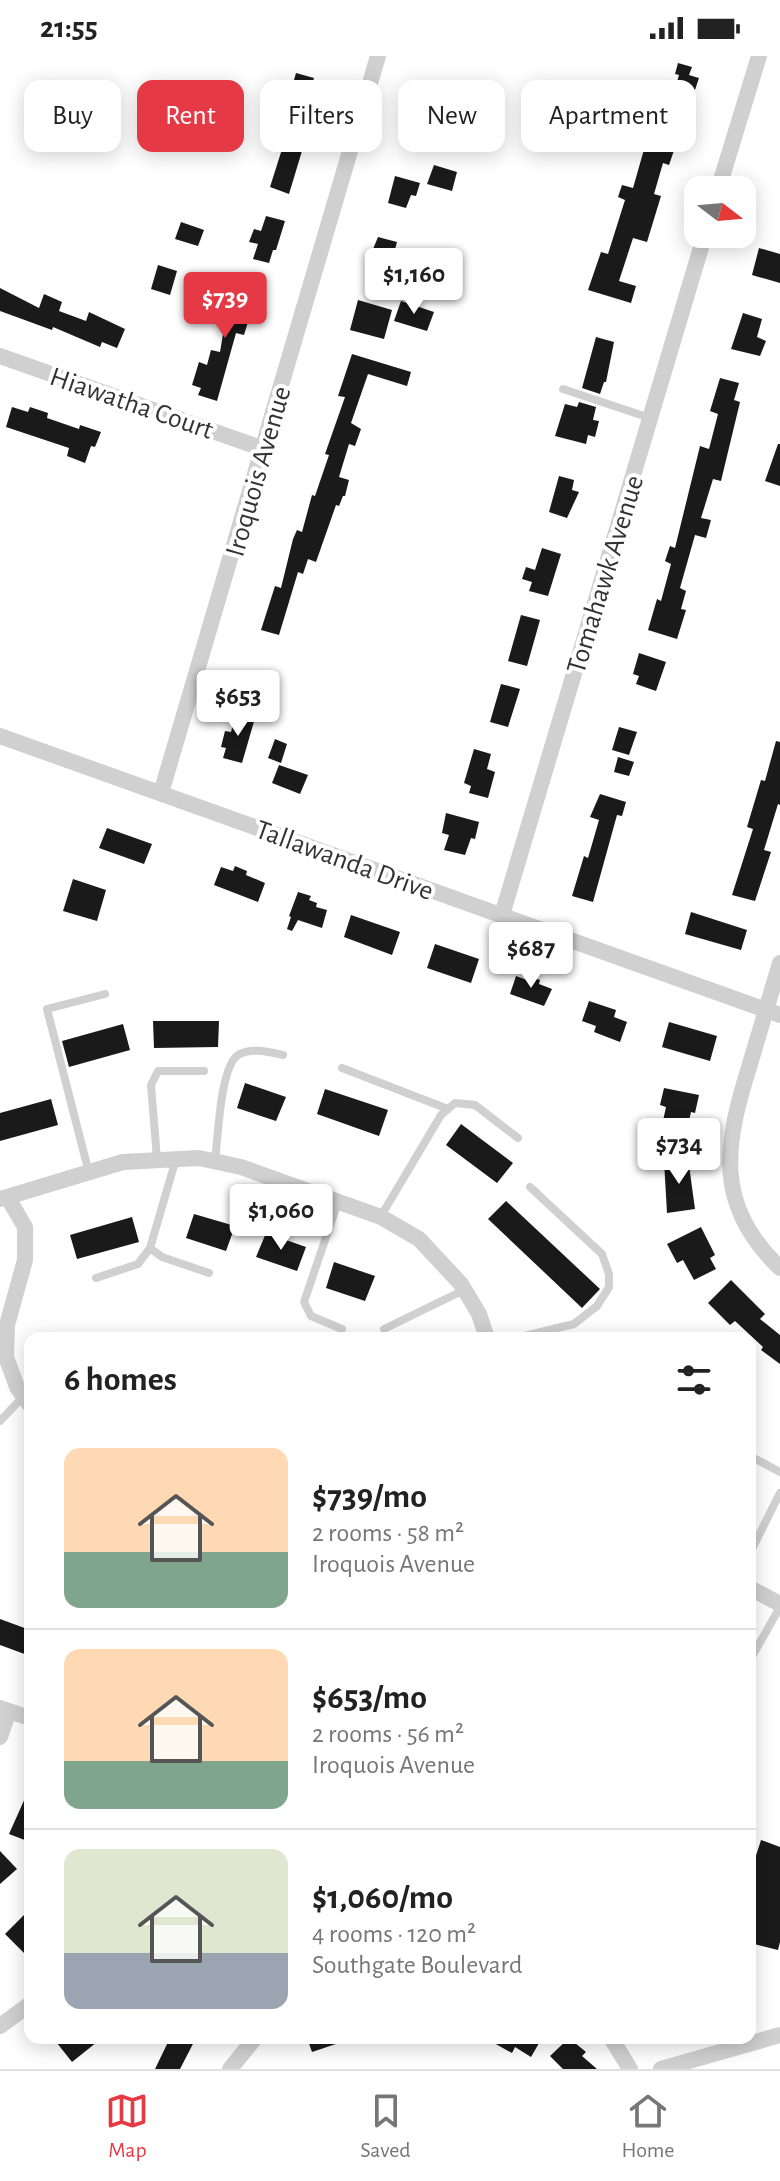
<!DOCTYPE html>
<html lang="en">
<head>
<meta charset="utf-8">
<style>
  body { margin:0; font-family:"Alegreya Sans",sans-serif; background:#f6f6f6; color:#222; height:100vh; display:flex; flex-direction:column; font-size:30px; white-space:nowrap }
  * { box-sizing:border-box; margin:0 }
  p { font-size:26px; color:#767676 }
  .icon { flex:none; width:44px; height:44px; fill:none; stroke:currentColor; stroke-width:2; stroke-linecap:round; stroke-linejoin:round }
  .map { position:relative; flex:1; overflow:hidden }
  .details { position:absolute; left:24px; top:1276px; width:732px; height:712px; display:flex; flex-direction:column; background:#fff; border-radius:16px; box-shadow:0 4px 20px #0003 }
  .details>* { flex:none }
  .banner { position:absolute; left:24px; top:24px; width:732px; height:72px; display:flex; gap:16px }
  .needle { width:52px; rotate:106deg }
  .fabs { position:absolute; left:684px; top:120px; display:grid; gap:16px }
  .fabs a { display:grid; place-items:center; width:72px; height:72px; border-radius:16px; background:#fff; box-shadow:0 4px 20px #0003; font-size:40px }
  .price { position:absolute; translate:-50% -68px; padding:0 18px; border-radius:8px; background:#fff; color:#222; font-size:26px; line-height:52px; filter:drop-shadow(0 2px 4px #0008) }
  .price::after { content:''; position:absolute; left:50%; top:48px; width:24px; height:18px; margin-left:-12px; background:inherit; clip-path:polygon(0 0,100% 0,50% 100%) }
  .price.selected { background:#e63946; color:#fff }
  ul { padding:0; list-style:none }
  li { display:flex; align-items:center; gap:24px; height:200px; padding:0 40px }
  li+li { border-top:2px solid #e0e0e0 }
  li span { display:grid; place-items:center; flex:none; width:224px; height:160px; border-radius:16px; color:#555 }
  li>.icon { margin-inline-start:auto }
  span .icon { width:96px; height:96px; fill:#fffc; stroke-width:1 }
  li b { font-size:34px }
  h2 { display:flex; justify-content:space-between; align-items:center; height:96px; padding:0 40px; font-size:34px }
  .chip { padding:0 28px; border-radius:16px; background:#fff; box-shadow:0 4px 20px #0003; font-size:28px; line-height:72px }
  .chip.selected { background:#e63946; color:#fff }
  .status { display:flex; justify-content:space-between; align-items:center; height:56px; padding:0 40px; background:#fff; direction:ltr }
  .status svg { height:22px; fill:currentColor }
  .tab-bar { display:flex; justify-content:space-around; align-items:center; height:112px; border-top:2px solid #e0e0e0; background:#fff; font-size:22px; color:#767676 }
  .tab-bar a { display:grid; justify-items:center; gap:4px }
  .tab-bar .selected { color:#e63946 }
  .map>svg:first-child { display:block }
  .building { fill:#1a1a1a }
  .lines { fill:none; stroke-linecap:round; stroke-linejoin:round }
  .lane { stroke:#d0d0d0; stroke-width:8 }
  .street { stroke:#d0d0d0; stroke-width:16 }
  .labels { text-anchor:middle; stroke-width:8; stroke-linejoin:round; paint-order:stroke }
  .street-label { font-size:28px; fill:#333; stroke:#fff }
</style>
</head>
<body>
<div class="status"><b>21:55</b><svg viewBox="0 0 49 12"><path d="M0 12V9h3v3zM5 12V6h3v6zM10 12V3h3v9zM15 12V0h3v12zM26 1h20v11H26zM47 4h2v5h-2z"/></svg></div>
<div class="map">
<svg width="780" height="2013" viewBox="0 0 780 2013">
  <rect width="100%" height="100%" fill="#fff"/>
  <path class="building" d="M 678,7 L 692,11 L 689,19 L 699,22 L 690,49 L 672,43 L 679,19 L 675,18 Z
    M 296,17 L 314,22 L 303,60 L 285,55 Z
    M 420,30 L 452,39 L 447,55 L 473,64 L 466,85 L 447,79 L 450,70 L 412,59 Z
    M 638,63 L 681,74 L 669,109 L 663,107 L 654,138 L 661,140 L 647,186 L 633,182 L 619,225 L 636,230 L 631,247 L 588,234 L 601,196 L 608,198 L 625,144 L 618,141 L 622,129 L 633,132 L 647,83 L 634,79 Z
    M 283,90 L 302,95 L 289,138 L 270,131 Z
    M 434,109 L 457,116 L 452,135 L 427,128 Z
    M 395,120 L 420,127 L 416,140 L 411,139 L 406,152 L 388,147 Z
    M 266,160 L 285,165 L 276,194 L 273,194 L 269,207 L 253,203 L 258,188 L 249,186 L 254,173 L 261,175 Z
    M 181,166 L 204,174 L 198,190 L 175,183 Z
    M 378,181 L 397,186 L 387,223 L 369,218 L 372,204 L 369,203 Z
    M 759,192 L 780,198 L 780,227 L 752,219 Z
    M 158,209 L 177,215 L 170,239 L 151,233 Z
    M 238,227 L 258,233 L 244,279 L 236,277 L 217,345 L 198,339 L 201,332 L 192,329 L 199,306 L 207,309 L 211,294 L 220,296 L 226,260 L 213,257 L 218,239 L 234,244 Z
    M 0,232 L 39,252 L 44,238 L 62,246 L 59,255 L 86,265 L 89,256 L 125,273 L 117,292 L 102,286 L 100,291 L 53,271 L 52,274 L 0,255 Z
    M 358,244 L 392,254 L 384,283 L 350,274 Z
    M 401,245 L 434,256 L 427,275 L 394,265 Z
    M 743,257 L 762,263 L 757,281 L 766,285 L 760,300 L 731,293 Z
    M 596,281 L 614,286 L 606,326 L 604,326 L 600,338 L 582,332 Z
    M 352,298 L 411,316 L 407,330 L 368,318 L 351,367 L 361,373 L 355,390 L 349,388 L 339,421 L 349,424 L 345,440 L 343,440 L 339,450 L 336,449 L 316,506 L 308,503 L 303,518 L 298,516 L 279,579 L 261,574 L 275,530 L 281,532 L 293,483 L 297,474 L 302,476 L 312,439 L 315,440 L 329,399 L 325,398 L 345,341 L 338,340 Z
    M 720,322 L 739,327 L 734,344 L 740,346 L 721,425 L 713,423 L 701,462 L 711,464 L 706,482 L 695,479 L 680,532 L 686,535 L 681,553 L 686,554 L 677,583 L 648,574 L 657,543 L 661,545 L 671,508 L 665,505 L 670,490 L 675,492 L 700,390 L 709,393 L 718,358 L 710,355 Z
    M 579,346 L 596,351 L 593,364 L 599,365 L 595,381 L 588,379 L 586,388 L 555,380 L 565,348 L 577,351 Z
    M 12,351 L 28,356 L 30,351 L 48,357 L 47,362 L 79,373 L 80,369 L 101,376 L 95,391 L 91,390 L 85,407 L 67,400 L 69,392 L 6,371 Z
    M 778,388 L 780,388 L 780,430 L 765,425 Z
    M 559,420 L 574,424 L 572,434 L 579,436 L 567,462 L 549,456 Z
    M 542,492 L 561,498 L 548,540 L 529,535 L 532,526 L 522,523 L 526,511 L 535,514 Z
    M 521,559 L 540,564 L 527,610 L 508,605 Z
    M 639,597 L 666,606 L 656,635 L 636,628 L 639,620 L 633,618 Z
    M 501,628 L 520,633 L 508,671 L 490,666 Z
    M 236,656 L 255,662 L 242,707 L 223,702 L 226,692 L 221,691 L 225,675 L 231,676 Z
    M 619,671 L 637,676 L 629,699 L 612,694 Z
    M 275,683 L 287,688 L 281,707 L 268,702 Z
    M 776,685 L 780,686 L 780,749 L 778,748 L 764,794 L 771,796 L 755,845 L 732,839 L 753,773 L 747,771 L 761,724 L 765,725 Z
    M 474,693 L 491,698 L 487,713 L 495,716 L 488,742 L 469,737 L 471,730 L 464,727 Z
    M 618,701 L 634,706 L 629,720 L 614,716 Z
    M 279,709 L 308,719 L 300,738 L 272,727 Z
    M 600,738 L 626,746 L 622,760 L 617,759 L 593,846 L 572,840 L 584,800 L 588,802 L 599,764 L 590,761 Z
    M 446,757 L 479,766 L 475,783 L 471,782 L 465,799 L 444,794 L 449,779 L 442,777 Z
    M 107,772 L 152,788 L 144,808 L 99,792 Z
    M 235,810 L 247,815 L 246,819 L 265,827 L 258,846 L 214,829 L 221,811 L 233,815 Z
    M 73,823 L 106,834 L 97,865 L 63,855 Z
    M 298,836 L 311,840 L 309,844 L 317,847 L 316,851 L 327,854 L 322,872 L 298,864 L 292,875 L 287,873 L 291,861 L 289,860 Z
    M 691,856 L 747,874 L 741,894 L 685,878 Z
    M 351,859 L 400,876 L 392,899 L 344,881 Z
    M 435,888 L 479,903 L 471,927 L 427,912 Z
    M 516,920 L 527,924 L 528,920 L 540,924 L 539,928 L 552,933 L 544,950 L 510,938 Z
    M 589,945 L 616,954 L 614,961 L 627,966 L 620,986 L 594,976 L 596,970 L 582,965 Z
    M 153,965 L 219,965 L 218,991 L 154,992 Z
    M 669,966 L 717,980 L 710,1005 L 662,991 Z
    M 123,968 L 130,994 L 69,1011 L 62,985 Z
    M 245,1027 L 286,1041 L 276,1065 L 237,1052 Z
    M 664,1032 L 699,1039 L 695,1057 L 691,1056 L 685,1084 L 660,1079 L 666,1051 L 660,1049 Z
    M 325,1033 L 388,1054 L 379,1080 L 317,1058 Z
    M 51,1043 L 58,1069 L 0,1085 L 0,1057 Z
    M 461,1068 L 513,1107 L 497,1127 L 446,1089 Z
    M 688,1102 L 695,1153 L 667,1157 L 664,1105 Z
    M 506,1145 L 600,1233 L 582,1252 L 488,1163 Z
    M 194,1158 L 235,1170 L 226,1195 L 186,1182 Z
    M 132,1161 L 139,1186 L 77,1203 L 70,1179 Z
    M 701,1171 L 715,1199 L 710,1202 L 716,1213 L 694,1224 L 683,1204 L 677,1207 L 667,1188 Z
    M 266,1177 L 306,1191 L 297,1215 L 256,1201 Z
    M 334,1206 L 375,1220 L 365,1245 L 326,1232 Z
    M 731,1224 L 765,1258 L 760,1263 L 780,1279 L 780,1308 L 761,1294 L 763,1291 L 735,1265 L 730,1269 L 708,1247 Z
    M 0,1563 L 30,1574 L 30,1600 L 0,1589 Z
    M 30,1731 L 30,1786 L 9,1778 Z
    M 761,1784 L 780,1791 L 780,1886 L 778,1894 L 750,1887 L 750,1808 L 753,1809 Z
    M 0,1795 L 17,1813 L 0,1828 Z
    M 30,1853 L 30,1903 L 5,1878 Z
    M 53,1982 L 102,1982 L 72,2006 Z
    M 170,1982 L 196,1982 L 180,2013 L 155,2013 Z
    M 307,1982 L 348,1982 L 348,1984 L 312,1996 Z
    M 485,1982 L 542,1982 L 531,2001 L 515,1991 L 512,1997 Z
    M 569,1982 L 586,1996 L 582,2000 L 597,2013 L 563,2013 L 550,2000 Z"/>
  <g class="lines">
    <path class="lane" d="M 563,333 L 650,362
      M 342,1012 L 448,1053
      M 157,1103 L 151,1029 L 158,1015 L 204,1015
      M 215,1105 C 218,1083 220,1011 238,999 C 251,991 269,996 283,999
      M 89,1117 L 47,953 L 105,938
      M 338,1146 L 304,1246 L 311,1260 L 342,1273
      M 381,1160 L 441,1059 L 455,1047 L 475,1049 L 518,1082
      M 150,1192 L 162,1201 L 209,1217
      M 96,1222 L 138,1208 L 150,1192 L 176,1103
      M 384,1273 L 464,1234
      M 516,1282 L 574,1268 L 597,1250 L 609,1231 L 609,1218 L 602,1198 L 530,1131
      M 0,1365 L 23,1341
      M 750,1400 L 780,1416
      M 750,1497 L 780,1437
      M 750,1604 L 780,1551"/>
    <path class="street" d="M 718,134 L 759,0
      M 0,300 L 264,393
      M 0,680 L 780,959
      M 161,737 L 378,0
      M 502,859 L 705,178
      M 780,907 C 770,941 760,974 750,1008 C 725,1088 713,1148 780,1212
      M 8,1142 L 25,1171 L 25,1204 L 7,1269 L 6,1301 L 17,1331 L 30,1349
      M 0,1143 L 123,1106 L 199,1102 L 241,1111 L 381,1161 L 419,1183 L 461,1228 L 479,1258 L 487,1282
      M 750,1532 L 780,1548
      M 0,1652 L 30,1662
      M 0,1681 L 9,1655
      M 0,1970 L 30,1948
      M 611,1982 L 630,2013
      M 230,2013 L 255,1982
      M 661,2013 L 780,1979"/>
  </g>
  <g class="labels">
    <g class="street-label">
      <text transform="translate(132 346) rotate(19)" y="10">Hiawatha Court</text>
      <text transform="translate(257 415) rotate(-74)" y="10">Iroquois Avenue</text>
      <text transform="translate(604 518) rotate(-73)" y="10">Tomahawk Avenue</text>
      <text transform="translate(345 803) rotate(20)" y="10">Tallawanda Drive</text>
    </g>
  </g>
</svg>
<div class="fabs">
<a><svg class="needle" viewBox="-14 -14 28 28"><path d="M0-13l5 13h-10z" fill="#e53935"/><path d="M0 13l5-13h-10z" fill="#767676"/></svg></a>
</div>
<b class="price" style="left:414px;top:260px">$1,160</b>
<b class="price selected" style="left:225px;top:284px">$739</b>
<b class="price" style="left:238px;top:682px">$653</b>
<b class="price" style="left:531px;top:934px">$687</b>
<b class="price" style="left:679px;top:1130px">$734</b>
<b class="price" style="left:281px;top:1196px">$1,060</b>
<div class="banner">
<a class="chip">Buy</a>
<a class="chip selected">Rent</a>
<a class="chip">Filters</a>
<a class="chip">New</a>
<a class="chip">Apartment</a>
</div>
<section class="details">
<h2>6 homes<svg class="icon" aria-label="filters" viewBox="0 0 24 24"><path d="M4 7h16M4 17h16"/><circle cx="9" cy="7" r="2"/><circle cx="15" cy="17" r="2"/></svg></h2>
<ul>
<li><span style="background:linear-gradient(#ffd9b3 65%,#7fa58c 0)"><svg class="icon" aria-label="home" viewBox="0 0 24 24"><path d="M3 11l9-7 9 7M6 9v11h12V9"/></svg></span><div><b>$739/mo</b><p>2 rooms · 58 m²</p><p>Iroquois Avenue</p></div></li>
<li><span style="background:linear-gradient(#ffd9b3 70%,#7fa58c 0)"><svg class="icon" aria-label="home" viewBox="0 0 24 24"><path d="M3 11l9-7 9 7M6 9v11h12V9"/></svg></span><div><b>$653/mo</b><p>2 rooms · 56 m²</p><p>Iroquois Avenue</p></div></li>
<li><span style="background:linear-gradient(#dfe7d0 65%,#9aa5b1 0)"><svg class="icon" aria-label="home" viewBox="0 0 24 24"><path d="M3 11l9-7 9 7M6 9v11h12V9"/></svg></span><div><b>$1,060/mo</b><p>4 rooms · 120 m²</p><p>Southgate Boulevard</p></div></li>
</ul>
</section>
</div>
<nav class="tab-bar">
<a class="selected"><svg class="icon" aria-label="map" viewBox="0 0 24 24"><path d="M3 6l6-2 6 2 6-2v14l-6 2-6-2-6 2zM9 4v14M15 6v14"/></svg>Map</a>
<a><svg class="icon" aria-label="saved" viewBox="0 0 24 24"><path d="M7 4h10v16l-5-4-5 4z"/></svg>Saved</a>
<a><svg class="icon" aria-label="home" viewBox="0 0 24 24"><path d="M3 11l9-7 9 7M6 9v11h12V9"/></svg>Home</a>
</nav>
</body>
</html>
